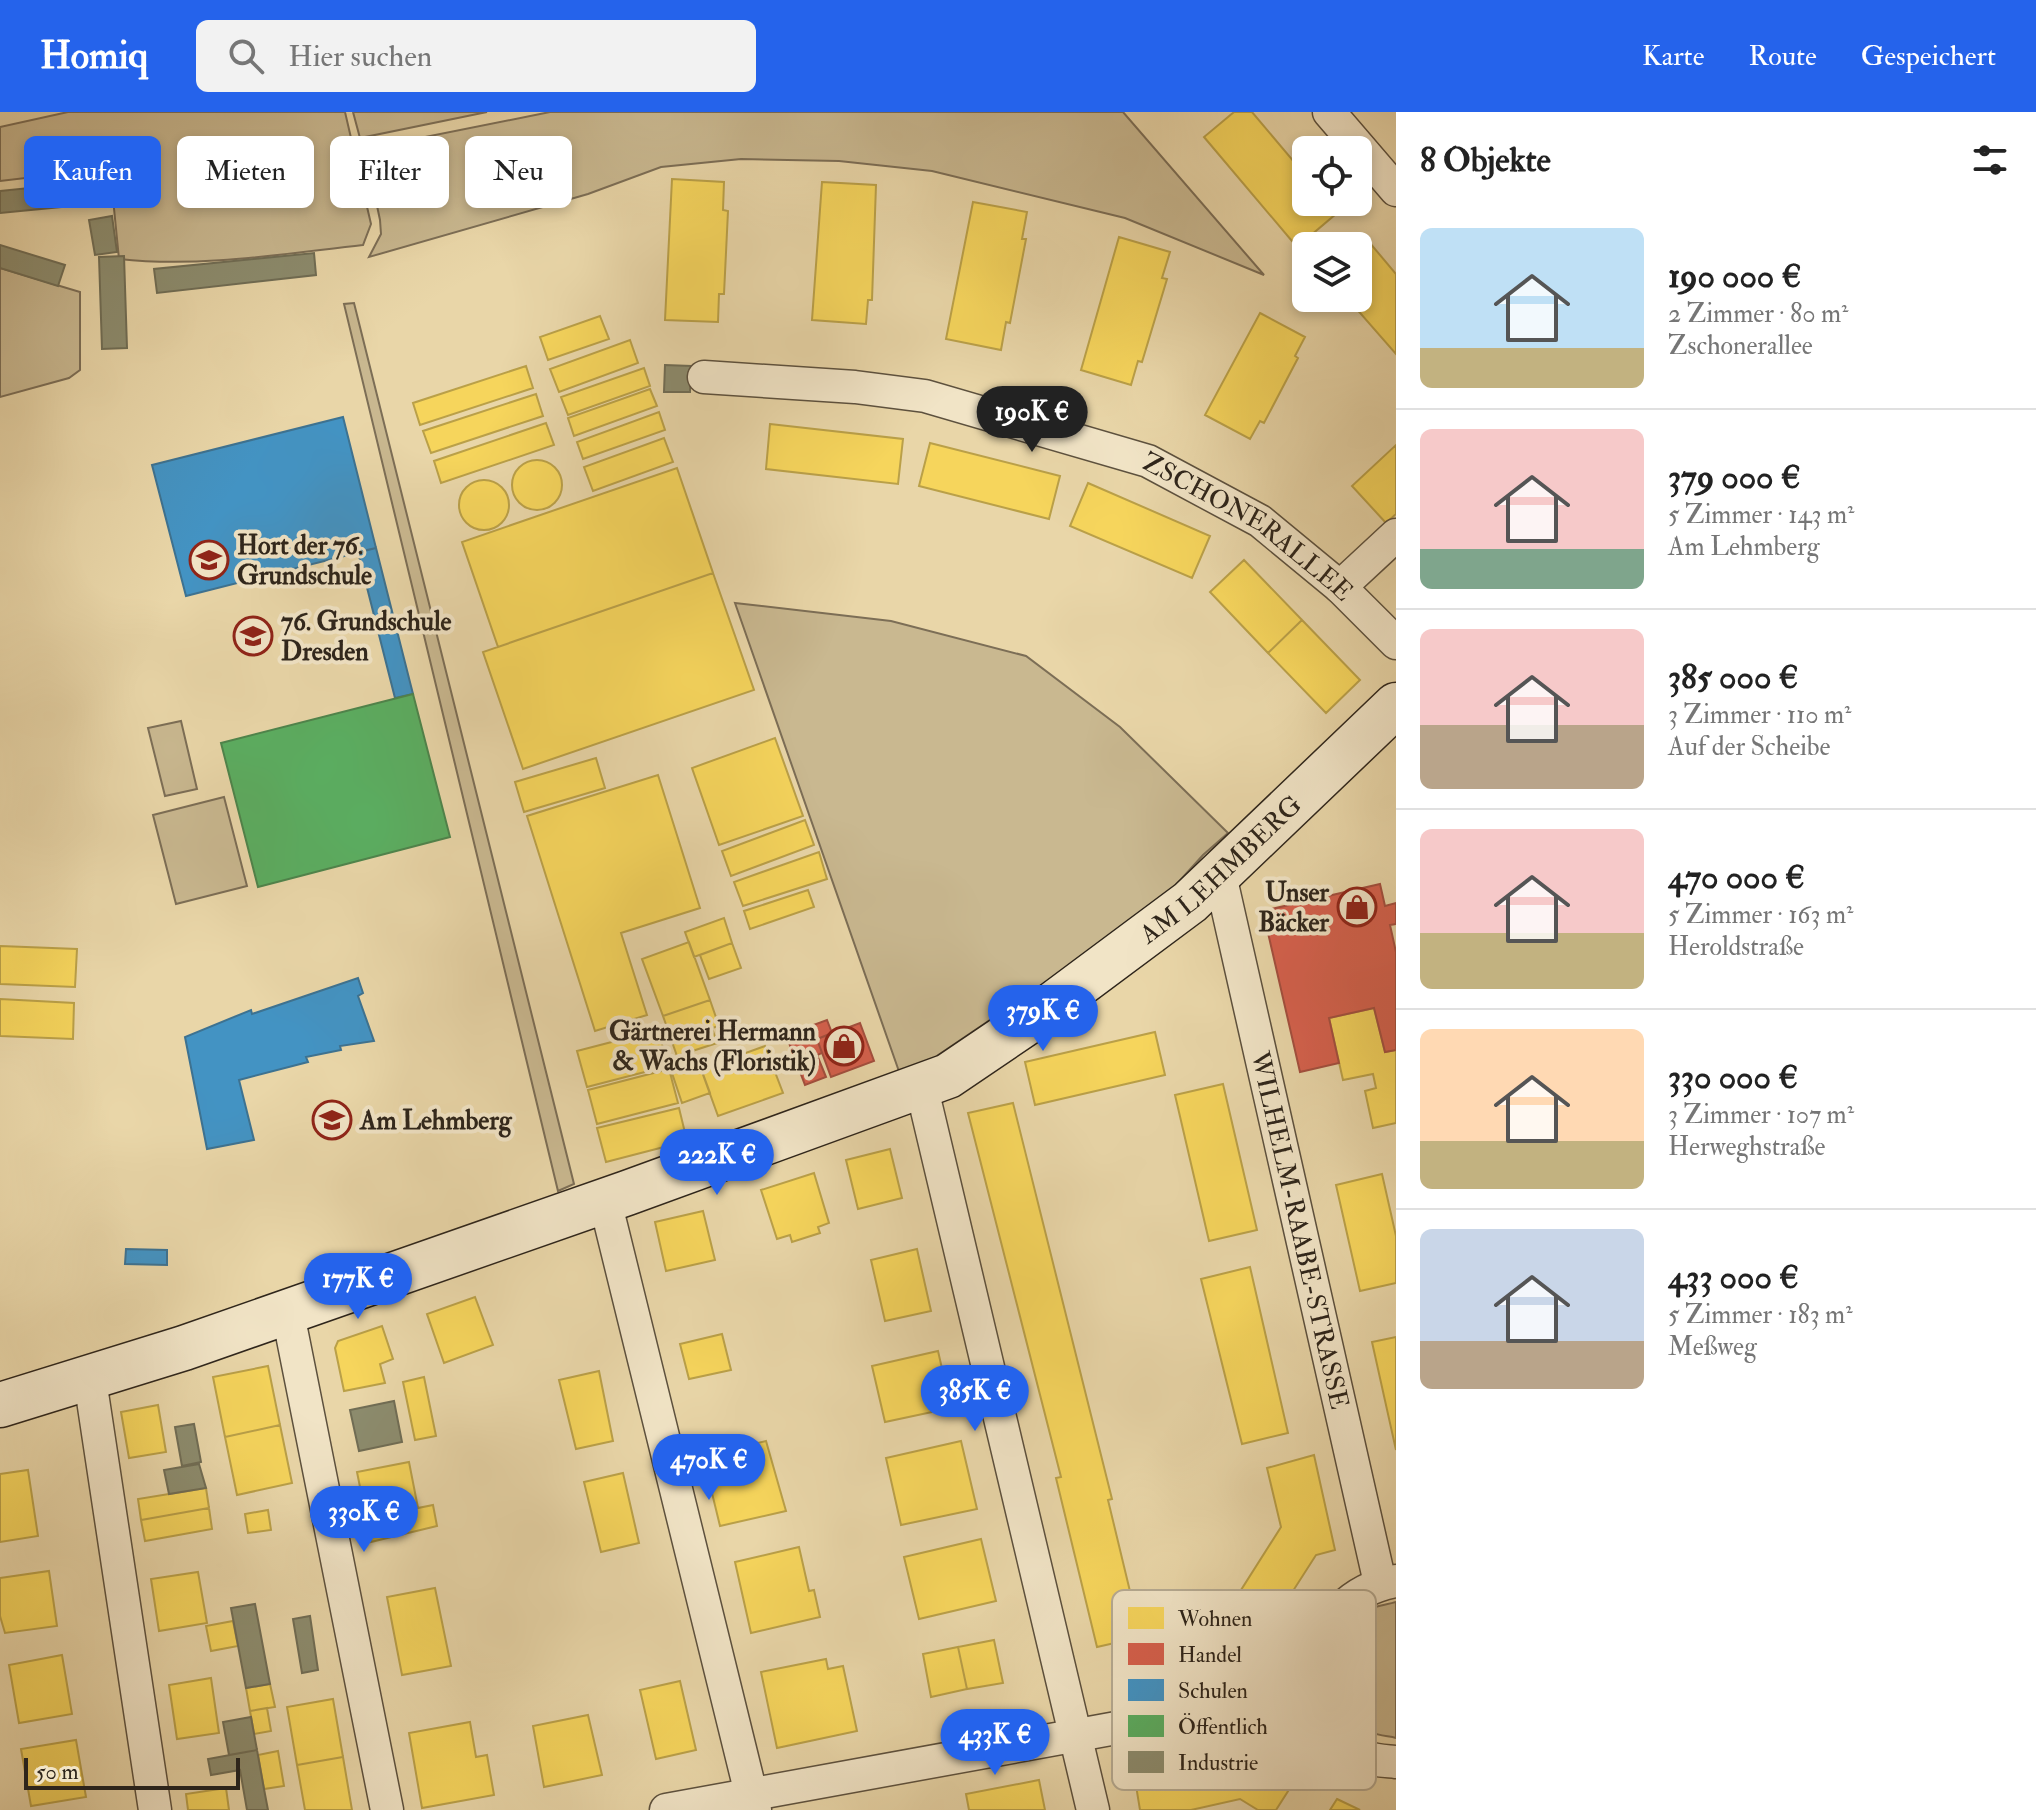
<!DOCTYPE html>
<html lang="de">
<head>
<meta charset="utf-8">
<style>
  body { margin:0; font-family:"IM FELL Double Pica",serif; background:#f2f2f2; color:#222; height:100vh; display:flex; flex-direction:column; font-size:30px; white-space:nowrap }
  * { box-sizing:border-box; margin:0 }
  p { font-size:26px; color:#767676 }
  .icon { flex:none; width:44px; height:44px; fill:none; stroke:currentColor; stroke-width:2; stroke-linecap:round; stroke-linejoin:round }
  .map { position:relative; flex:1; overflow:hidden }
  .drawer { display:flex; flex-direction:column; background:#fff; width:640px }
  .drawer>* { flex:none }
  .banner { position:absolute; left:24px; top:24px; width:760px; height:72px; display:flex; gap:16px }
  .fabs { position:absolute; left:1292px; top:24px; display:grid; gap:16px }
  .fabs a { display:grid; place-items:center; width:80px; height:80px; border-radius:12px; background:#fff; box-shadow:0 4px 12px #0003; font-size:40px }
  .scale { position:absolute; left:24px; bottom:20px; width:216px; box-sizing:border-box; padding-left:8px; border:4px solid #2e251b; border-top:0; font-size:22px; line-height:28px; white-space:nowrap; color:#2e251b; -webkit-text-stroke:6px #f1e4c6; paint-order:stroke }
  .price { position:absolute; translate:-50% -68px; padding:0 18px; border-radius:28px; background:#2563eb; color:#fff; font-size:26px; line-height:52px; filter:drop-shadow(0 2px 4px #0008) }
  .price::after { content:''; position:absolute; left:50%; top:48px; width:24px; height:18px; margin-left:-12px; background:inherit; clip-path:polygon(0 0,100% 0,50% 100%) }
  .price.current { background:#222; color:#fff }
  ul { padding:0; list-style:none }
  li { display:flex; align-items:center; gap:24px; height:200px; padding:0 24px }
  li+li { border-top:2px solid #e0e0e0 }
  li span { display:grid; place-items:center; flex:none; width:224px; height:160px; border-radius:12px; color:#555 }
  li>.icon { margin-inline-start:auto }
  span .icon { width:96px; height:96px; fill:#fffc; stroke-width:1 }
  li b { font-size:34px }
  h2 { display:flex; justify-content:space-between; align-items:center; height:96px; padding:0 24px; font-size:34px }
  .chip { padding:0 28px; border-radius:12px; background:#fff; box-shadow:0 4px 12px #0003; font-size:28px; line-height:72px }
  .chip.current { background:#2563eb; color:#fff }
  header { display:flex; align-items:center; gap:48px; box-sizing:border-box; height:112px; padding:0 40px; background:#2563eb; color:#fff }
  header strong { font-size:38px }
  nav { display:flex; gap:44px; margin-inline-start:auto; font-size:28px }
  .search { width:560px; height:72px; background:#f2f2f2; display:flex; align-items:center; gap:20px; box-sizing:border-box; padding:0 28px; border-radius:12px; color:#767676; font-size:30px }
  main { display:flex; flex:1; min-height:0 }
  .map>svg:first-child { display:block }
  .green { fill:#c9b890; stroke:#7c6e56; stroke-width:2 }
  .homes { fill:#f6d55c; stroke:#baa048; stroke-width:2 }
  .shops { fill:#d6604d; stroke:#a44e3e; stroke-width:2 }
  .schools { fill:#4393c3; stroke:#3d7291; stroke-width:2 }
  .public { fill:#5aae61; stroke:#4d854c; stroke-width:2 }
  .industry { fill:#8c8c6e; stroke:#706d55; stroke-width:2 }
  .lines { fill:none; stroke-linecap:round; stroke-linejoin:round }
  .street-casing { stroke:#5d513e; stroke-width:35 }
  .secondary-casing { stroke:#2e251b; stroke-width:47 }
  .street { stroke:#f1e4c6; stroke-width:32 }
  .secondary { stroke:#f1e4c6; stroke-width:44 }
  .labels { text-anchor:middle; stroke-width:8; stroke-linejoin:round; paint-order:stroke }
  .street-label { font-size:26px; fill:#2e251b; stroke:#f1e4c6 }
  .poi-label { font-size:26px; font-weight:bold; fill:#2e251b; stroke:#f1e4c6; text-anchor:start }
  .key { fill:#f1e4c6; stroke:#b6ab93; stroke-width:2 }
  .key-label { font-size:22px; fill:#2e251b }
</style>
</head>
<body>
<header>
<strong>Homiq</strong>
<div class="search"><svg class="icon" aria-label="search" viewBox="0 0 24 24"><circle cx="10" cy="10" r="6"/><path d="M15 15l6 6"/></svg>Hier suchen</div>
<nav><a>Karte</a><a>Route</a><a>Gespeichert</a></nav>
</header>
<main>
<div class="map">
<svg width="1396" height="1698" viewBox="0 0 1396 1698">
  <rect width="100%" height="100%" fill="#e9d6a8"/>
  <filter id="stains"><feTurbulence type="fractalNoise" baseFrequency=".0025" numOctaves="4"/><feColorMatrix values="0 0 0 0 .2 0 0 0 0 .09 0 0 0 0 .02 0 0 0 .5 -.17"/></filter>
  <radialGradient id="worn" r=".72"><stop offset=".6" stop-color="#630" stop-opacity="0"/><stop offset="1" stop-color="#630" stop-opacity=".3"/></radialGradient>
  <path class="green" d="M 68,0 L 345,0 L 371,112 L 363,133 C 282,142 200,156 119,147 L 110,56 L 0,69 L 0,15 Z
    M 353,0 L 487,0 L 360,26 Z
    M 550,0 L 1123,0 L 1264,163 L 1125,106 L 932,59 L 839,49 L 741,47 L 661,55 L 588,82 L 369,145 L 381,122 L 380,108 L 365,37 Z
    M 0,156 L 80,180 L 80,258 L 69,266 L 0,285 Z
    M 354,191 L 574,1072 L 558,1079 L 344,192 Z
    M 735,491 L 891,509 L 1026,544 L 1120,615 L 1228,721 L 1203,743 L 1155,796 L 937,944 L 934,954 L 902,968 Z
    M 181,609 L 197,677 L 165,684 L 148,616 Z
    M 224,685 L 247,774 L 176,792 L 153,703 Z
    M 1396,1490 L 1396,1626 C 1389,1624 1378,1624 1372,1620 C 1327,1595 1322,1527 1366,1499 C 1374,1494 1386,1493 1396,1490 Z"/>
  <path class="homes" d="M 1234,0 L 1252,0 L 1306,64 L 1306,90 L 1328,90 L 1337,101 L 1297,135 L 1204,25 Z
    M 672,67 L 724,70 L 723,98 L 728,99 L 724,182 L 719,182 L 718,210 L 665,208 Z
    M 822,70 L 876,73 L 872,188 L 868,188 L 866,212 L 812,208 Z
    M 973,90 L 1027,100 L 1022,127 L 1026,127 L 1010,211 L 1006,210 L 1001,238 L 946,227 Z
    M 1364,124 L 1396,162 L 1396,242 L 1347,186 L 1358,186 L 1358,134 L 1353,134 Z
    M 1119,125 L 1170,140 L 1162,166 L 1167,167 L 1142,250 L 1138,249 L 1131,273 L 1081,258 Z
    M 1260,201 L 1305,225 L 1295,244 L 1298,246 L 1264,311 L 1260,309 L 1250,327 L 1205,303 Z
    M 600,204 L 609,227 L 548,248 L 540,225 Z
    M 630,228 L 638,251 L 559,280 L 550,257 Z
    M 526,254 L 533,276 L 420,313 L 413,291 Z
    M 644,256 L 650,274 L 568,303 L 561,285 Z
    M 650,277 L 657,294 L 574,324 L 568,306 Z
    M 536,282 L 543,304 L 431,341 L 423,319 Z
    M 659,300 L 665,318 L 583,347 L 577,330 Z
    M 546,311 L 554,333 L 441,371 L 434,349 Z
    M 770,312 L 903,327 L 898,372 L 766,357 Z
    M 664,326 L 673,350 L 593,379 L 584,355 Z
    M 930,331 L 1060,364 L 1049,407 L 919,374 Z
    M 1396,333 L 1396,402 L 1386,411 L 1352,374 Z
    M512 373a25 25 0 1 1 50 0a25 25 0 1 1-50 0Z
    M 677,356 L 713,461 L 498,535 L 462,430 Z
    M459 393a25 25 0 1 1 50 0a25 25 0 1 1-50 0Z
    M 1088,371 L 1210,424 L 1192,466 L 1070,414 Z
    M 1244,448 L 1302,508 L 1268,541 L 1210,480 Z
    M 713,461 L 754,578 L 523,657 L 483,540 Z
    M 1302,508 L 1360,568 L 1326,601 L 1268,541 Z
    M 775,626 L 803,704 L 719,733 L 692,656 Z
    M 596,646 L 605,676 L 524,700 L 515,670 Z
    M 658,663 L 700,796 L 621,821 L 647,903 L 595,919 L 527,704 Z
    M 805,708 L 814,733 L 731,764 L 722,739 Z
    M 819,740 L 827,767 L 743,794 L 734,770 Z
    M 808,778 L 814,795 L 750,817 L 744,799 Z
    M 724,806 L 732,831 L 694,845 L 685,820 Z
    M 689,830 L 710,888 L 663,904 L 642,847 Z
    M 732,831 L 741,856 L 709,867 L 700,843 Z
    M 0,834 L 77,837 L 75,875 L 0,872 Z
    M 0,887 L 74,891 L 73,927 L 0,924 Z
    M 710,888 L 719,914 L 712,916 L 717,931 L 677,944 L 663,904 Z
    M 1374,896 L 1385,940 L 1396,938 L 1396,1011 L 1373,1016 L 1365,979 L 1376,976 L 1373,962 L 1343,968 L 1329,906 Z
    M 658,918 L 668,954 L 587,975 L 577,939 Z
    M 1155,920 L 1165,963 L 1035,993 L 1025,950 Z
    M 765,934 L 783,981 L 718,1004 L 701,957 L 719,951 L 716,944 L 728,940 L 741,935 L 743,942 Z
    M 699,951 L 710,981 L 682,991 L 672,961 Z
    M 669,957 L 678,991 L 597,1012 L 588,978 Z
    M 1223,972 L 1257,1118 L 1209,1129 L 1175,983 Z
    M 1013,991 L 1112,1387 L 1108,1388 L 1141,1525 L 1097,1535 L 1056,1366 L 1061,1365 L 968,1001 Z
    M 679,996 L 687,1029 L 606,1050 L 597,1016 Z
    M 890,1037 L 902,1086 L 858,1097 L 846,1048 Z
    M 814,1061 L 829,1111 L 818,1115 L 820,1121 L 792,1130 L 790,1123 L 777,1127 L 761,1078 Z
    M 1382,1062 L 1396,1124 L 1396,1171 L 1360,1179 L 1336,1073 Z
    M 703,1099 L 715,1148 L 666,1159 L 655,1110 Z
    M 917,1137 L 931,1199 L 885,1209 L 871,1148 Z
    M 1250,1155 L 1288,1321 L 1242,1332 L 1201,1167 Z
    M 475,1185 L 493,1233 L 444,1251 L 427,1202 Z
    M 382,1214 L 393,1247 L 380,1252 L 385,1271 L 344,1279 L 335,1236 L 338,1229 Z
    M 722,1222 L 731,1258 L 689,1267 L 680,1232 Z
    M 1396,1225 L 1396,1338 L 1372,1230 Z
    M 938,1239 L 951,1296 L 885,1310 L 872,1254 Z
    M 268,1254 L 280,1313 L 225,1325 L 213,1265 Z
    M 599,1259 L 613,1329 L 576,1337 L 559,1268 Z
    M 424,1265 L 436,1324 L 415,1328 L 403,1270 Z
    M 158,1293 L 166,1340 L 129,1346 L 121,1300 Z
    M 280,1313 L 292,1371 L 237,1383 L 225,1325 Z
    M 766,1329 L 786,1399 L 720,1414 L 703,1344 Z
    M 961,1329 L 977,1397 L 901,1413 L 886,1346 Z
    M 1314,1343 L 1335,1438 L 1316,1443 L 1266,1521 L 1269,1541 L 1173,1560 L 1166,1512 L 1227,1500 L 1281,1415 L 1267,1356 Z
    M 409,1350 L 418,1396 L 433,1393 L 437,1414 L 371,1430 L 357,1360 Z
    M 28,1358 L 38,1424 L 0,1430 L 0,1362 Z
    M 623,1361 L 639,1431 L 601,1440 L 584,1370 Z
    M 206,1376 L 209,1396 L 141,1408 L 138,1387 Z
    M 209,1396 L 212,1417 L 145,1429 L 141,1408 Z
    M 268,1398 L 271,1418 L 248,1421 L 245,1402 Z
    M 981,1427 L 996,1489 L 919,1507 L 904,1445 Z
    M 799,1435 L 809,1479 L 814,1478 L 820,1505 L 751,1521 L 735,1450 Z
    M 49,1459 L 57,1514 L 5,1521 L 0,1504 L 0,1466 Z
    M 198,1460 L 207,1511 L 159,1519 L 151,1467 Z
    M 435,1476 L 451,1554 L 402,1563 L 387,1485 Z
    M 233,1509 L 238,1534 L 211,1539 L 206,1514 Z
    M 994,1528 L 1003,1571 L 967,1577 L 958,1535 Z
    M 958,1535 L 967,1577 L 931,1585 L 923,1542 Z
    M 62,1543 L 72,1602 L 19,1611 L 9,1553 Z
    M 826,1547 L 828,1557 L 843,1554 L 857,1619 L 777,1636 L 761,1560 Z
    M 211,1566 L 219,1621 L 177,1627 L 169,1573 Z
    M 680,1569 L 696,1638 L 656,1647 L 640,1578 Z
    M 270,1572 L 275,1595 L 250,1599 L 246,1576 Z
    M 333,1587 L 343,1645 L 297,1653 L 287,1595 Z
    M 267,1596 L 271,1619 L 254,1622 L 250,1599 Z
    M 588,1603 L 602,1663 L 544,1675 L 533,1614 Z
    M 470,1610 L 476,1645 L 487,1643 L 494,1683 L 422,1696 L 409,1621 Z
    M 1269,1626 L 1272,1645 L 1299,1662 L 1276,1698 L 1258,1698 L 1240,1687 L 1191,1698 L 1140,1698 L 1132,1649 Z
    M 76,1628 L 86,1685 L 31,1694 L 21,1637 Z
    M 278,1639 L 284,1674 L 264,1677 L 258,1643 Z
    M 343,1645 L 352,1698 L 305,1698 L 297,1653 Z
    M 1039,1668 L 1045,1698 L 969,1698 L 966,1682 Z
    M 226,1676 L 229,1698 L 188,1698 L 186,1682 Z
    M 1337,1687 L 1360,1698 L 1330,1698 Z"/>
  <path class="shops" d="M 1380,772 L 1385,794 L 1396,791 L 1396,812 L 1390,813 L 1396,840 L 1396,938 L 1385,940 L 1374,896 L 1329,906 L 1339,951 L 1300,960 L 1263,799 Z
    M 827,908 L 832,921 L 817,927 L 822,941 L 817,943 L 826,965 L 805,973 L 786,923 Z
    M 860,911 L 874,949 L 831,965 L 817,927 Z"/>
  <path class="schools" d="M 343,305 L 376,436 L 186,484 L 152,353 Z
    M 376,436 L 413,582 L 395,586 L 358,440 Z
    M 358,866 L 363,881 L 358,884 L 374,929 L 340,934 L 341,938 L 306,945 L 308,950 L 239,968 L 254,1028 L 207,1037 L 185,925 L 251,898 L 252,902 Z
    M 126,1137 L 167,1138 L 167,1153 L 125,1152 Z"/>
  <path class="public" d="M 413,582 L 450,725 L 258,775 L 221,631 Z"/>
  <path class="industry" d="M 68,72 L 71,94 L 0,101 L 0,79 Z
    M 112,104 L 117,140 L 95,143 L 89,108 Z
    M 0,133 L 65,153 L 58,174 L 0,156 Z
    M 314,141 L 316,163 L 157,181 L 154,157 Z
    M 124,144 L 127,236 L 102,237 L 99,145 Z
    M 665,253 L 691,254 L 690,280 L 664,280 Z
    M 394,1289 L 402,1330 L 359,1339 L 350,1298 Z
    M 194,1312 L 201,1350 L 182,1354 L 175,1315 Z
    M 199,1352 L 206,1376 L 169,1382 L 164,1358 Z
    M 255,1492 L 270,1572 L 246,1576 L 231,1496 Z
    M 310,1504 L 318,1558 L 302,1561 L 293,1507 Z
    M 251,1605 L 257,1638 L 229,1643 L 223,1610 Z
    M 257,1638 L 264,1677 L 268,1698 L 247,1698 L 240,1658 L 211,1663 L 208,1647 Z"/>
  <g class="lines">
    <g class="street-casing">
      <g id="street">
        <path d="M 1329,0 L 1396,78"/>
        <path id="s1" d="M 704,265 L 855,275 L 925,284 L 1148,349 L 1260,409 L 1340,475 L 1396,531"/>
        <path d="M 1340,475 L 1396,423"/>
        <path id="s2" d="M 1220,763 L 1380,1471"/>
        <path d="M 922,977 L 1093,1698"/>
        <path d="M 605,1089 L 755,1698"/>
        <path d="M 287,1197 L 387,1698"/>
        <path d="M 90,1268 L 155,1698"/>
        <path d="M 1396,1469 C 1304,1485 1281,1604 1366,1645 C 1374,1649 1387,1649 1396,1650"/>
        <path d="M 666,1698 L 1314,1580"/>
      </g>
    </g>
    <g class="secondary-casing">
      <g id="secondary">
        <path id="s3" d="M 0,1293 L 184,1236 L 627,1081 L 948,964 L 1041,901 L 1190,790 L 1396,593"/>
      </g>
    </g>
    <use href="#street" class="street"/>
    <use href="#secondary" class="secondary"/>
  </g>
  <defs>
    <g id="school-ring" transform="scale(2)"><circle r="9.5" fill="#f1e4c6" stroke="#8f2418" stroke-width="1.5"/><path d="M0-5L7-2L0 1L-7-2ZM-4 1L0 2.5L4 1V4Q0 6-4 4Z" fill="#8f2418"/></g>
    <g id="shop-ring" transform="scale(2)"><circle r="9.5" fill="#f1e4c6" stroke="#8f2418" stroke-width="1.5"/><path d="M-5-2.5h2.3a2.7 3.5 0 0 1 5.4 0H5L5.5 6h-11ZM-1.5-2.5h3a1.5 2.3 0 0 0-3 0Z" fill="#8f2418"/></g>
  </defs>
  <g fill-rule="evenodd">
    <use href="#school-ring" x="209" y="448"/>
    <use href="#school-ring" x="253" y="524"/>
    <use href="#shop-ring" x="1357" y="795"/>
    <use href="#shop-ring" x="844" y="934"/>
    <use href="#school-ring" x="332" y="1008"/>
  </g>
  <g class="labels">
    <g class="street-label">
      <text dy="9" stroke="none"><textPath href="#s1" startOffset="574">ZSCHONERALLEE</textPath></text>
      <text dy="9" stroke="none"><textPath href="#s3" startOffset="1346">AM LEHMBERG</textPath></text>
      <text dy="9" stroke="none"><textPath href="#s2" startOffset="364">WILHELM-RAABE-STRASSE</textPath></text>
    </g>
    <g class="poi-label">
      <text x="237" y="442">Hort der 76.<tspan x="237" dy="30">Grundschule</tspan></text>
      <text x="281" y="518">76. Grundschule<tspan x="281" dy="30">Dresden</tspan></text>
      <text x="1329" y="789" text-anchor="end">Unser<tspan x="1329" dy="30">Bäcker</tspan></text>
      <text x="816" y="928" text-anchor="end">Gärtnerei Hermann<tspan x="816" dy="30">&amp; Wachs (Floristik)</tspan></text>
      <text x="360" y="1017">Am Lehmberg</text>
    </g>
  </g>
  <rect x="1112" y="1478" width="264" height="200" rx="12" class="key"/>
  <rect x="1128" y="1495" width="36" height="22" fill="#f6d55c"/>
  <rect x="1128" y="1531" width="36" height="22" fill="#d6604d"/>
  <rect x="1128" y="1567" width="36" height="22" fill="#4393c3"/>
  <rect x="1128" y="1603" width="36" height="22" fill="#5aae61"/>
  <rect x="1128" y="1639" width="36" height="22" fill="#8c8c6e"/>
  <g class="key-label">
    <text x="1178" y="1514">Wohnen</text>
    <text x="1178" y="1550">Handel</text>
    <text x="1178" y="1586">Schulen</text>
    <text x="1178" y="1622">Öffentlich</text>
    <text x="1178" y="1658">Industrie</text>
  </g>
  <rect width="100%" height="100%" filter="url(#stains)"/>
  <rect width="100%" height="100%" fill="url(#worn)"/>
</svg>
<div class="fabs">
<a><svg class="icon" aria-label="locate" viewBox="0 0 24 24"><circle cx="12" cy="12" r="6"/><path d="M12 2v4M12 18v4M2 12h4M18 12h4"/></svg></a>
<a><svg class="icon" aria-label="layers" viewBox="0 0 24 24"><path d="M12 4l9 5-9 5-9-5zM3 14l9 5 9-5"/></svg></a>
</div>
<div class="scale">50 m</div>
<b class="price current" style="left:1032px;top:342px">190K €</b>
<b class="price" style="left:1043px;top:941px">379K €</b>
<b class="price" style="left:717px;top:1085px">222K €</b>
<b class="price" style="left:358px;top:1209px">177K €</b>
<b class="price" style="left:975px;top:1321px">385K €</b>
<b class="price" style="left:709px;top:1390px">470K €</b>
<b class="price" style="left:364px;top:1442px">330K €</b>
<b class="price" style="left:995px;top:1665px">433K €</b>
<div class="banner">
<a class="chip current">Kaufen</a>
<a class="chip">Mieten</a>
<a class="chip">Filter</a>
<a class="chip">Neu</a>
</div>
</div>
<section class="drawer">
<h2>8 Objekte<svg class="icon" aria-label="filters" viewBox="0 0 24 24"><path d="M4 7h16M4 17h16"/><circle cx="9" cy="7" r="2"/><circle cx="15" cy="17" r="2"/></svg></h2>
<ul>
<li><span style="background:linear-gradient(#bfe0f5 75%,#c2b280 0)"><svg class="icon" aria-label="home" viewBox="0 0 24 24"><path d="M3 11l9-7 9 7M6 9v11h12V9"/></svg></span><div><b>190 000 €</b><p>2 Zimmer · 80 m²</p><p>Zschonerallee</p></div></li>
<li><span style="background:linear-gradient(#f6c9c9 75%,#7fa58c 0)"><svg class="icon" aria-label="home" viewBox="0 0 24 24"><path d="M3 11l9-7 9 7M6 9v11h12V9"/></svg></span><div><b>379 000 €</b><p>5 Zimmer · 143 m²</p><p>Am Lehmberg</p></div></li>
<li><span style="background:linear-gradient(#f6c9c9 60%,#b9a48a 0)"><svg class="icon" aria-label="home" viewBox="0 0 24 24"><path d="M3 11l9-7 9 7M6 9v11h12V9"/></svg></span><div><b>385 000 €</b><p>3 Zimmer · 110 m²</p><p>Auf der Scheibe</p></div></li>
<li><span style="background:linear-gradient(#f6c9c9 65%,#c2b280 0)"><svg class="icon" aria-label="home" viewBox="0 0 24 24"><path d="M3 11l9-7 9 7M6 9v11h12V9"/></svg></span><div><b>470 000 €</b><p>5 Zimmer · 163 m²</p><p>Heroldstraße</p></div></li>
<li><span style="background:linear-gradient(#ffd9b3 70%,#c2b280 0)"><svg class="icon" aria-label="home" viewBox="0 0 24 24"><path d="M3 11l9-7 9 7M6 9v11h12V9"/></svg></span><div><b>330 000 €</b><p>3 Zimmer · 107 m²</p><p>Herweghstraße</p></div></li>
<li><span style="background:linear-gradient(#c9d6e8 70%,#b9a48a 0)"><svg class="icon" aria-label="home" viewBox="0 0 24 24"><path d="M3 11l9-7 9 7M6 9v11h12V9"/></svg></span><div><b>433 000 €</b><p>5 Zimmer · 183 m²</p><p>Meßweg</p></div></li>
</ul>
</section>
</main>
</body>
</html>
